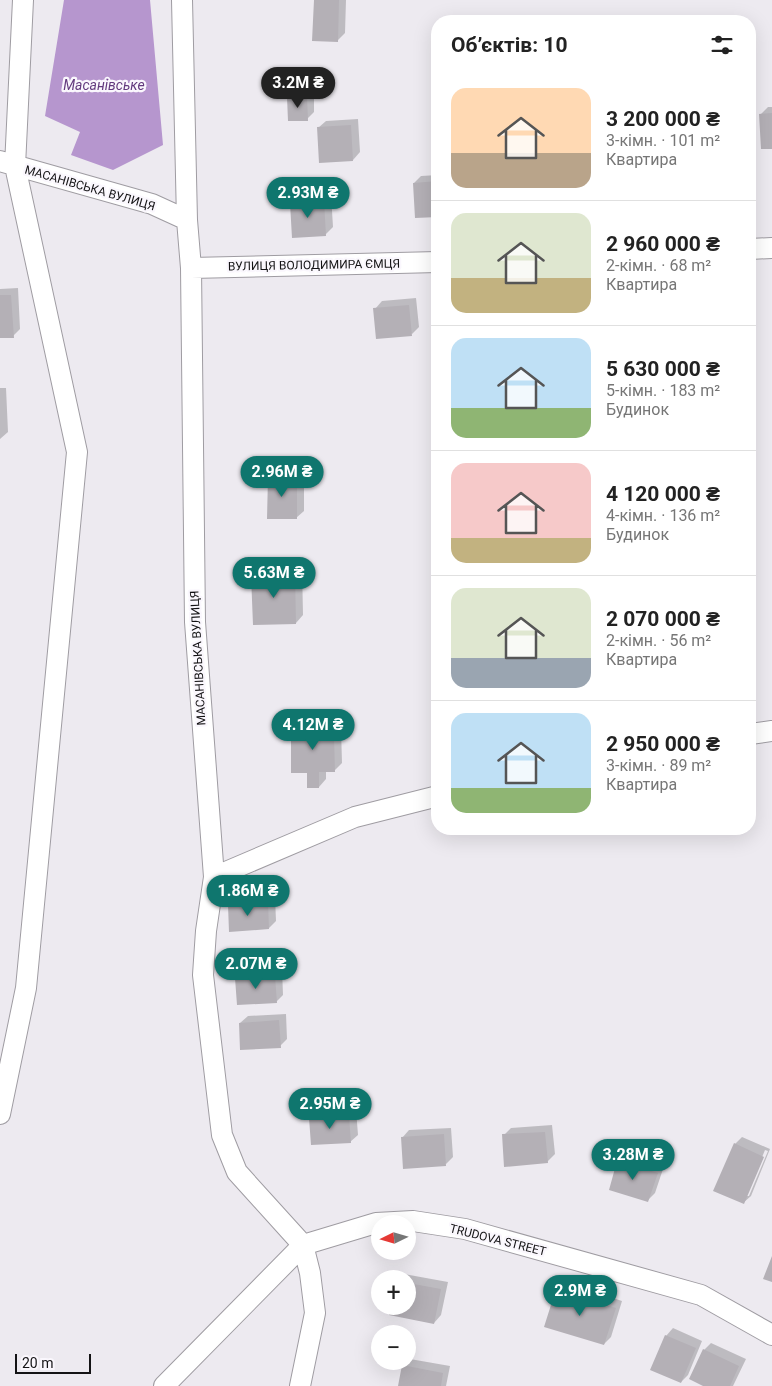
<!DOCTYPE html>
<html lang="uk">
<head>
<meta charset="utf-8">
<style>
  body { margin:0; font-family:Roboto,sans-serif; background:#f6f6f6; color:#222; height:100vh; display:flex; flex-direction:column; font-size:19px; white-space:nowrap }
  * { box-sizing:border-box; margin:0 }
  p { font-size:16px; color:#767676 }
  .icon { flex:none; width:28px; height:28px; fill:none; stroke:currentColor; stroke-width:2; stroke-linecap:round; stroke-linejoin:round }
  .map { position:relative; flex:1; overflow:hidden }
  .panel { position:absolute; left:431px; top:15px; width:325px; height:820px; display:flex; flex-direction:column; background:#fff; border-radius:20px; box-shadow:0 5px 20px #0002 }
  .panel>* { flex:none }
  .needle { width:32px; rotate:265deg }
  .buttons { position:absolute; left:371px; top:1215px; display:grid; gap:10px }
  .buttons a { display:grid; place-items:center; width:45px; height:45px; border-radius:50%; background:#fff; box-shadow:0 5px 20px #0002; font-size:25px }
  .scale { position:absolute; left:15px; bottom:12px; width:76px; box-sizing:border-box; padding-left:5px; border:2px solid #141315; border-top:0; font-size:14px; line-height:18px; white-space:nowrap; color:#141315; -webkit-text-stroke:4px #faf7fd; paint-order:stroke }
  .price { position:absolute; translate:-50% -42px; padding:0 11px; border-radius:18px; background:#0f766e; color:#fff; font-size:16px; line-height:32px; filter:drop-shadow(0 1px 2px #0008) }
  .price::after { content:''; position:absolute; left:50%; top:30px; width:15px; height:11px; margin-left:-8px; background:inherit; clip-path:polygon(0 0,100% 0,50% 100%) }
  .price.active { background:#222; color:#fff }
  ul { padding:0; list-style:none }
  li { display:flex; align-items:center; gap:15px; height:125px; padding:0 20px }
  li+li { border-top:1px solid #e0e0e0 }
  li span { display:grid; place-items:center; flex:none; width:140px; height:100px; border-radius:15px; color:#555 }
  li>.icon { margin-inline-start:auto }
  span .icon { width:60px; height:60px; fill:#fffc; stroke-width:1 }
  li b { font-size:21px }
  h2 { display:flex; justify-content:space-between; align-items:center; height:60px; padding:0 20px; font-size:21px }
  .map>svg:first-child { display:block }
  .water { fill:#b696ce }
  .shadow { fill:#0003; fill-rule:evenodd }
  .building { fill:#b4b0b6 }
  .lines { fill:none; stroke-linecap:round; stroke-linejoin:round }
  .street-casing { stroke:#9f9ca2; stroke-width:22 }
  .street { stroke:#fff; stroke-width:20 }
  .labels { text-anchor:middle; stroke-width:4.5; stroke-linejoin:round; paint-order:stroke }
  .street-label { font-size:12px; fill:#141315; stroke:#faf7fd }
  .water-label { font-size:14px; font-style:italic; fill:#633a7e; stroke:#faf7fd }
</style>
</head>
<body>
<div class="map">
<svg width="772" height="1386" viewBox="0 0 772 1386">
  <rect width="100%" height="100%" fill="#edeaf0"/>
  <path class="water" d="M 64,0 L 150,0 L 163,145 L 113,170 L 71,155 L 80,132 L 45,116 Z"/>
  <path class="shadow" d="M 315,0 L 346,0 L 345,33 L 338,40 Z
    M 314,89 L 314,112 L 307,119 L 289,97 L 296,90 Z
    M 768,107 L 772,107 L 772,147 L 761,114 Z
    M 358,119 L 360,152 L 353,160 L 318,128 L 326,121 Z
    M 438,175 L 438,215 L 414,183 L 421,176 Z
    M 331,194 L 333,227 L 325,235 L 291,203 L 298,196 Z
    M 750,284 L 753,313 L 750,316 Z
    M 18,288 L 20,329 L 13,336 L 0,337 L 0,289 Z
    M 416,298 L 419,327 L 412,334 L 375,309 L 382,301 Z
    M 0,388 L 6,388 L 8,432 L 0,439 Z
    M 276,471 L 304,471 L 304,511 L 296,518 L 269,478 Z
    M 302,567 L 303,615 L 296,623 L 253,575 L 260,568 Z
    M 314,713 L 331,713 L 341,728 L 342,763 L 335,770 L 326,771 L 326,779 L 319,787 L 308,771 L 292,740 Z
    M 275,896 L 276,921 L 269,928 L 229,905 L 236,898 Z
    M 282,969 L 283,995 L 276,1002 L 236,978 L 244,971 Z
    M 286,1014 L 287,1039 L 280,1046 L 240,1023 L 248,1016 Z
    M 356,1109 L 358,1135 L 350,1142 L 310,1119 L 318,1111 Z
    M 552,1125 L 555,1154 L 547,1162 L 504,1135 L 511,1128 Z
    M 451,1128 L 453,1157 L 446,1164 L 402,1138 L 409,1130 Z
    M 742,1137 L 770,1149 L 751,1196 L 743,1203 L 735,1144 ZM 765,1150 L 768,1151 L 749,1196 L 746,1196 Z
    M 626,1154 L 664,1166 L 655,1193 L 648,1200 L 618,1162 Z
    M 404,1274 L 448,1282 L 441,1315 L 434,1323 L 408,1306 L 408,1279 L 399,1279 Z
    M 564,1282 L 622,1301 L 611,1337 L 604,1344 L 557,1290 Z
    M 673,1328 L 702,1341 L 688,1375 L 681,1382 L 666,1336 Z
    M 711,1343 L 746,1359 L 733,1386 L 706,1386 L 704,1350 Z
    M 410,1359 L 450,1366 L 446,1386 L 399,1386 L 403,1366 Z"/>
  <path class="building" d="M 314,0 L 339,0 L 338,42 L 312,41 Z
    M 307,96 L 308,121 L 288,121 L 287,97 Z
    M 772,113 L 772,149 L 761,149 L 759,114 Z
    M 351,125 L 353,161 L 319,163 L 317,127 Z
    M 438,181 L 438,217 L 415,218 L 413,183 Z
    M 324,200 L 326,236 L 292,238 L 290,203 Z
    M 0,295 L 11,295 L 14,338 L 0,338 Z
    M 409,305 L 412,336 L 376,339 L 373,308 Z
    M 268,477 L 297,478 L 297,519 L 267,519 Z
    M 295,574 L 296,624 L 253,625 L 251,575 Z
    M 305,719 L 323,720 L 334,736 L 335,772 L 319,772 L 319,788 L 307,788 L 307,773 L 291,773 L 291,740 L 297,738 L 299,730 Z
    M 268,902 L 269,929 L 229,932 L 228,905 Z
    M 275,976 L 277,1003 L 237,1005 L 235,978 Z
    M 279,1020 L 281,1048 L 240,1050 L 239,1023 Z
    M 349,1116 L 351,1143 L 311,1145 L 309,1118 Z
    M 545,1132 L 548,1163 L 504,1167 L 502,1134 Z
    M 444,1134 L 446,1166 L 403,1169 L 401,1137 Z
    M 734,1143 L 764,1157 L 744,1204 L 713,1191 Z
    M 617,1161 L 658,1173 L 648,1202 L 609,1190 Z
    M 772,1256 L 772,1282 L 763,1279 Z
    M 408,1283 L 441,1289 L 434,1324 L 389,1315 L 390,1306 L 408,1306 Z
    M 556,1289 L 616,1308 L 604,1345 L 544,1327 Z
    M 665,1335 L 696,1348 L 681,1383 L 650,1370 Z
    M 703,1349 L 739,1366 L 730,1386 L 703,1386 L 689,1379 Z
    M 402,1365 L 443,1373 L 441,1386 L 398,1386 Z"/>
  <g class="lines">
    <g class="street-casing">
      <path id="street" d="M 182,0 L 187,220
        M 0,161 L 152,204 L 187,220 L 191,268 L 195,622 L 214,877 L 206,931 L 203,975 L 222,1135 L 237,1172 L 303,1245 L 310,1273 L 315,1313 L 300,1386
        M 750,249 L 772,248
        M 191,268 L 438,262
        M 750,734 L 772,731
        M 214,877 L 355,817 L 438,796
        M 0,1114 L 26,988 L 77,452 L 15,166 L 23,0
        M 164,1386 L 303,1245 L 376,1223 L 413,1221 L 465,1229 L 701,1295 L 772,1335"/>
    </g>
    <use href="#street" class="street"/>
  </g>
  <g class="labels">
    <g class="street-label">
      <text transform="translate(90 188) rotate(16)" y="4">МАСАНІВСЬКА ВУЛИЦЯ</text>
      <text transform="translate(314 265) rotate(-1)" y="4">ВУЛИЦЯ ВОЛОДИМИРА ЄМЦЯ</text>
      <text transform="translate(198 658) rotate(-93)" y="4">МАСАНІВСЬКА ВУЛИЦЯ</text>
      <text transform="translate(498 1240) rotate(14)" y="4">TRUDOVA STREET</text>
    </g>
    <g class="water-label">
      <text x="104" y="90">Масанівське</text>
    </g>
  </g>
</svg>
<div class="buttons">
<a><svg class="needle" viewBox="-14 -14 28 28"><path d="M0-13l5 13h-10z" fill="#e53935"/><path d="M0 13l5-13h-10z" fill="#767676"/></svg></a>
<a>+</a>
<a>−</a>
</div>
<div class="scale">20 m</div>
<b class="price active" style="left:298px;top:109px">3.2M ₴</b>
<b class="price" style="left:308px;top:219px">2.93M ₴</b>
<b class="price" style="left:282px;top:498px">2.96M ₴</b>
<b class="price" style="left:274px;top:599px">5.63M ₴</b>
<b class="price" style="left:313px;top:751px">4.12M ₴</b>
<b class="price" style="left:248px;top:917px">1.86M ₴</b>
<b class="price" style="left:256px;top:990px">2.07M ₴</b>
<b class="price" style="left:330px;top:1130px">2.95M ₴</b>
<b class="price" style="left:633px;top:1181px">3.28M ₴</b>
<b class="price" style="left:580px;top:1317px">2.9M ₴</b>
<section class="panel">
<h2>Об’єктів: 10<svg class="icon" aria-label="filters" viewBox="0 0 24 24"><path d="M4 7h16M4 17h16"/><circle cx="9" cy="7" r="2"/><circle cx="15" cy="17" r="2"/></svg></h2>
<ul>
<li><span style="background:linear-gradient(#ffd9b3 65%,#b9a48a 0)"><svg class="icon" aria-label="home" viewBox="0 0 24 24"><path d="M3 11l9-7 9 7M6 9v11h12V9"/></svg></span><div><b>3 200 000 ₴</b><p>3-кімн. · 101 m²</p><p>Квартира</p></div></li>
<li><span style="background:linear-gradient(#dfe7d0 65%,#c2b280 0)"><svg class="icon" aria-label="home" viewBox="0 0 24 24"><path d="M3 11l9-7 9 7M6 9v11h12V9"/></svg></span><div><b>2 960 000 ₴</b><p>2-кімн. · 68 m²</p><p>Квартира</p></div></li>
<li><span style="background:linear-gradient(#bfe0f5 70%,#8fb573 0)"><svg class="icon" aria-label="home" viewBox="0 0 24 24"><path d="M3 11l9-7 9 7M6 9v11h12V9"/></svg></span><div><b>5 630 000 ₴</b><p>5-кімн. · 183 m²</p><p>Будинок</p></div></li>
<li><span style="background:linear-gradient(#f6c9c9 75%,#c2b280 0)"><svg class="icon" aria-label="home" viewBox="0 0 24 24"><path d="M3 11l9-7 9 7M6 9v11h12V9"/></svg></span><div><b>4 120 000 ₴</b><p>4-кімн. · 136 m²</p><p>Будинок</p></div></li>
<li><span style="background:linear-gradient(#dfe7d0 70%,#9aa5b1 0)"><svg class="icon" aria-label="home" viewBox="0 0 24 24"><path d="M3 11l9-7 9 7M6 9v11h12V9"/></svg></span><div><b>2 070 000 ₴</b><p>2-кімн. · 56 m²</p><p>Квартира</p></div></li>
<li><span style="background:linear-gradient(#bfe0f5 75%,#8fb573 0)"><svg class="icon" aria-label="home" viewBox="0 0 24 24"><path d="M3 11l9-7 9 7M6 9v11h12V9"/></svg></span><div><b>2 950 000 ₴</b><p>3-кімн. · 89 m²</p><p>Квартира</p></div></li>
</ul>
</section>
</div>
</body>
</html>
